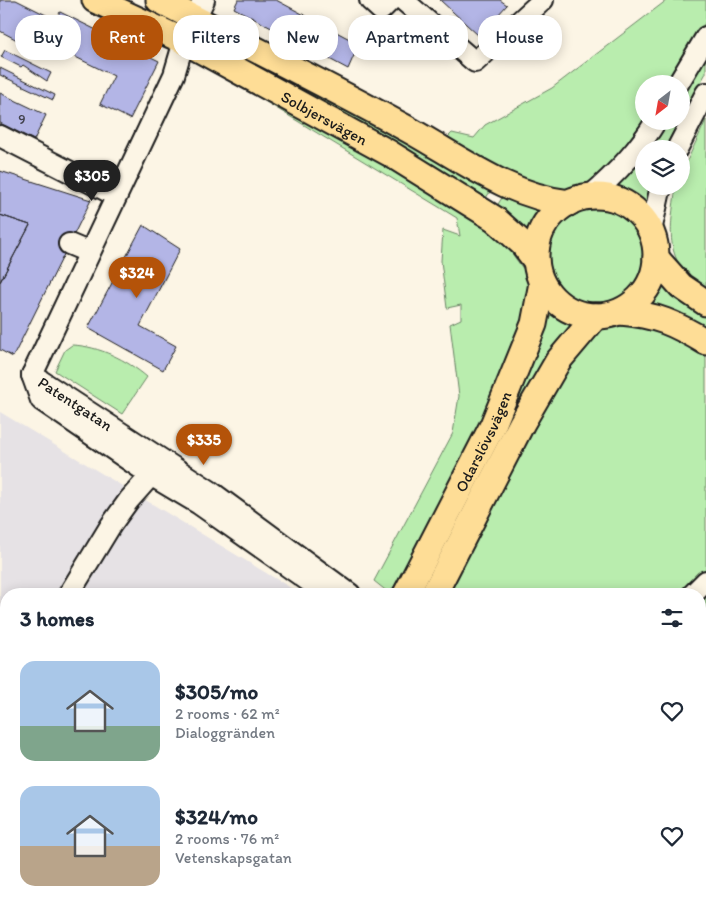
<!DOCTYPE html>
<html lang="en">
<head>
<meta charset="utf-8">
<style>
  body { margin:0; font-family:Itim,sans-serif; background:#f6f6f7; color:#1f2937; height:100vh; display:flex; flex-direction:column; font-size:19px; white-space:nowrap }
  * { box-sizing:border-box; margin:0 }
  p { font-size:16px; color:#747a83 }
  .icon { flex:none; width:28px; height:28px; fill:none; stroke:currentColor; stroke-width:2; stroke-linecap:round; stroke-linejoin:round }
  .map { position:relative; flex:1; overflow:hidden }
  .side { position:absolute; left:0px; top:588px; width:706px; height:321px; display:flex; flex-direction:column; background:#fff; border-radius:20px 20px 0 0; box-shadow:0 2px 12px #0003 }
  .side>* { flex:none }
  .top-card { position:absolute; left:15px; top:15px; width:676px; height:45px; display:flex; gap:10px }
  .needle { width:32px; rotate:211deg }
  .tools { position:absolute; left:635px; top:75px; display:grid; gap:10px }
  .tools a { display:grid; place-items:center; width:55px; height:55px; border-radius:50%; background:#fff; box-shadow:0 2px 12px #0003; font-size:25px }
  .price { position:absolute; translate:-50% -42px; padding:0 11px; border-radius:18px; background:#b45309; color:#fff; font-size:16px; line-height:32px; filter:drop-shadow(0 1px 2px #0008) }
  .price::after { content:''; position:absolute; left:50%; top:30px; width:15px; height:11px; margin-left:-8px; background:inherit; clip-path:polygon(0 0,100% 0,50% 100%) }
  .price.active { background:#222; color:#fff }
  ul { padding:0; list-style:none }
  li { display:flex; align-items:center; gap:15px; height:125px; padding:0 20px }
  li span { display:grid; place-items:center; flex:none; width:140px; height:100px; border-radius:15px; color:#555 }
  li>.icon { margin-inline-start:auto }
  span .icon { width:60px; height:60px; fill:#fffc; stroke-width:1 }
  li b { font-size:21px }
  h2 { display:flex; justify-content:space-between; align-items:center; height:60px; padding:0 20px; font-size:21px }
  .tag { padding:0 18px; border-radius:20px; background:#fff; box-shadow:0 2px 12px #0003; font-size:18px; line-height:45px }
  .tag.active { background:#b45309; color:#fff }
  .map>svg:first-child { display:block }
  .built { fill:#e6e2e5 }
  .green { fill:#b9edae; stroke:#6a8465 }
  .building { fill:#b3b5e6; stroke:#1c1c1c }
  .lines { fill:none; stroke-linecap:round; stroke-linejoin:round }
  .minor-casing { stroke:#1c1c1c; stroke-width:24 }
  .major-casing { stroke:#1c1c1c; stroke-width:29 }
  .minor { stroke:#fcf5e5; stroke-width:20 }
  .major { stroke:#fedd96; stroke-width:25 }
  .labels { text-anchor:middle; stroke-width:4; stroke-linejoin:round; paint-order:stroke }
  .number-label { font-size:14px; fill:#42424e }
  .street-label { font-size:16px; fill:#1c1c1c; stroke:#fcf5e5 }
</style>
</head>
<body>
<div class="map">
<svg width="706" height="908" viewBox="0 0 706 908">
  <rect width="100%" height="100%" fill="#fcf5e5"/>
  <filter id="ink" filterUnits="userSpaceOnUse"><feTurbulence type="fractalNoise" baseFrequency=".02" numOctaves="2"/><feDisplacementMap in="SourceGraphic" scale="10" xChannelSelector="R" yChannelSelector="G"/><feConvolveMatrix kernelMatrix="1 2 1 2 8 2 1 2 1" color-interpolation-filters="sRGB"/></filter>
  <g filter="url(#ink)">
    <path class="built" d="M 0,412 L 301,594 L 6,594 L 6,902 L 171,903 L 167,908 L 0,908 Z"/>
    <path class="green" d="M 667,0 L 706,0 L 706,21 L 667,84 L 644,84 L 644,119 L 611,165 L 587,185 L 562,191 L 540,188 L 489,164 L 446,139 L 452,133 L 474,138 L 485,125 L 552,88 Z
      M 200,33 L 493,187 L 484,201 L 201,36 Z
      M 706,52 L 706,73 L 681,117 L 681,94 Z
      M 207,66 L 452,201 L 508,248 L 524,270 L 530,288 L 525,312 L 493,399 L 411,563 L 389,593 L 374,581 L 453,433 L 459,396 L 450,324 L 461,319 L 461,305 L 447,308 L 441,261 L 443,230 L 460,236 L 457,218 Z
      M 706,120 L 706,290 C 662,262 670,232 676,186 L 681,186 L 681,174 Z
      M 665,121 L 679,121 L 664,149 L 647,149 Z
      M 644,153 L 644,186 L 650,186 L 647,206 L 624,192 L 613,188 Z
      M 505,193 L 540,210 L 529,231 L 495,209 Z
      M547 257a48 48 0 1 1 96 0a48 48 0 1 1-96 0Z
      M 663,282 L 706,315 L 706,330 L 648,305 Z
      M 547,310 L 558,319 L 573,325 L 423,594 L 415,594 Z
      M 630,322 L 658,329 L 706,353 L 706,908 L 583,908 L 586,902 L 700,902 L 700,594 L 442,594 L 520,443 L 570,365 L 592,336 L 609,325 Z
      M 72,345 C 99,346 127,360 147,377 L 122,414 L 55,371 L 65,350 Z"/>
    <path class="building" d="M 0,0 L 16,0 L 56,20 L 40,52 L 0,31 Z
      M 238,0 L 276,0 L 359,44 L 348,69 L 234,8 Z
      M 440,0 L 500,0 L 507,5 L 479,36 Z
      M 60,12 L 159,61 L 130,119 L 100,104 L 114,76 L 45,42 Z
      M 5,50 L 51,73 L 47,81 L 23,65 L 21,67 L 1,57 Z
      M 0,68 L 55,95 L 53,100 L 0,75 Z
      M 0,93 L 46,115 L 34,140 L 0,123 Z
      M 0,171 L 91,200 L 13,357 L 0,350 L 0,282 L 30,225 L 0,215 Z
      M 0,215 L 30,225 L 0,282 Z
      M 143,225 L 180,249 L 140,326 L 176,346 L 163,370 L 88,328 Z
      M 706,767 L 706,891 L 700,888 L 700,775 Z
      M 282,902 L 509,902 L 505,908 L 278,908 Z"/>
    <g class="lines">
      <g class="minor-casing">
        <g id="minor">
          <path d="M 370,0 L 381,10 L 391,0"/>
          <path d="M 403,0 L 475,62 L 543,0"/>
          <path d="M 678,84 L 706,37"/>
          <path d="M 0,136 L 115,195"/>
          <path d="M 677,149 L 706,93"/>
          <path d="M 589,197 C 615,175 638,151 656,121"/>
          <path d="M 651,231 L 661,186"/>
          <path d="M 69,244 L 88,252"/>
          <path d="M 32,375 L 174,75 L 184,41 L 204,0"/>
          <path id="s1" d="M 32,375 L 210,491 L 350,594"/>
          <path d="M 32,375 L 41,400 L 152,476 L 199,504 L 327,594"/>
          <path d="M 69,594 L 111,525 L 129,500 L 160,465"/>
          <path d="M 693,594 L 706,581"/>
          <path d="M 700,682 L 706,686"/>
          <path d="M 0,705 L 6,695"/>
          <path d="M 572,908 L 576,902"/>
        </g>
      </g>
      <g class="major-casing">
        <g id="major">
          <path id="s2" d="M 95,0 L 184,41 L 389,153 L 495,219 L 523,244 L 536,261"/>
          <path d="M 159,0 C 240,42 322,82 402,126 C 456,155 507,196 569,203"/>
          <circle cx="596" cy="256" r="60"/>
          <path d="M 656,258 L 681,286 L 706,303"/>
          <path d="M 620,312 C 657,315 674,323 706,342"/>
          <path id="s3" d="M 406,594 L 493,425 L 534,324 L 542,283"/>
          <path d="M 434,594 L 522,423 L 558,361 L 596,316"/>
          <path d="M 196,908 L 200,902"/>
          <path d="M 224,908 L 228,902"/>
        </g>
      </g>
      <use href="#minor" class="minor"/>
      <use href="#major" class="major"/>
    </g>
  </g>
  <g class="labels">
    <g class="number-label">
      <text x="22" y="124">9</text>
    </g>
    <g class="street-label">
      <text dy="6" stroke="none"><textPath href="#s2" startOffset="258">Solbjersvägen</textPath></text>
      <text dy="6" stroke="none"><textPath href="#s1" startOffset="52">Patentgatan</textPath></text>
      <text dy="6" stroke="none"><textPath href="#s3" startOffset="171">Odarslövsvägen</textPath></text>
    </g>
  </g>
</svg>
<div class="tools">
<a><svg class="needle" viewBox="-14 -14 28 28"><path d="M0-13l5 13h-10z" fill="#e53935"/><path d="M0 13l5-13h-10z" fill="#747a83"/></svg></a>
<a><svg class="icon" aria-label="layers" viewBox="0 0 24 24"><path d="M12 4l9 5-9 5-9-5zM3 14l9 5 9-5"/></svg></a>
</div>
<b class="price active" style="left:92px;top:202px">$305</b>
<b class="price" style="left:137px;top:299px">$324</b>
<b class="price" style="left:204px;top:466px">$335</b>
<div class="top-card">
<a class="tag">Buy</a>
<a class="tag active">Rent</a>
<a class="tag">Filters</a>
<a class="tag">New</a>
<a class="tag">Apartment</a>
<a class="tag">House</a>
</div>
<section class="side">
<h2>3 homes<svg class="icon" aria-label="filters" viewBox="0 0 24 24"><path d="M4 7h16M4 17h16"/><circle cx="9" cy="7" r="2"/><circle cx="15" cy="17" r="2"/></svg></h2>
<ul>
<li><span style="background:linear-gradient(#a9c7e8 65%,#7fa58c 0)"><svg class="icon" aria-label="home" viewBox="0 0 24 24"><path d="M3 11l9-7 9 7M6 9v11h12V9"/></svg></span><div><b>$305/mo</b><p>2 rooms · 62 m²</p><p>Dialoggränden</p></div><svg class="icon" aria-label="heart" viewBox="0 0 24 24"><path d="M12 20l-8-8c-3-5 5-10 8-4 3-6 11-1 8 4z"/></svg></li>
<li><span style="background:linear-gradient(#a9c7e8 60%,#b9a48a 0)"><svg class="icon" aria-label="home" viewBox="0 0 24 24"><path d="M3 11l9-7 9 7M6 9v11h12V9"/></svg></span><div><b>$324/mo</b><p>2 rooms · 76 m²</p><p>Vetenskapsgatan</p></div><svg class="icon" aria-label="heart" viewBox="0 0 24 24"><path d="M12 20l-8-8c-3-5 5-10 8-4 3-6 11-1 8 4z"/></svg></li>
</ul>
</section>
</div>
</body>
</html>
